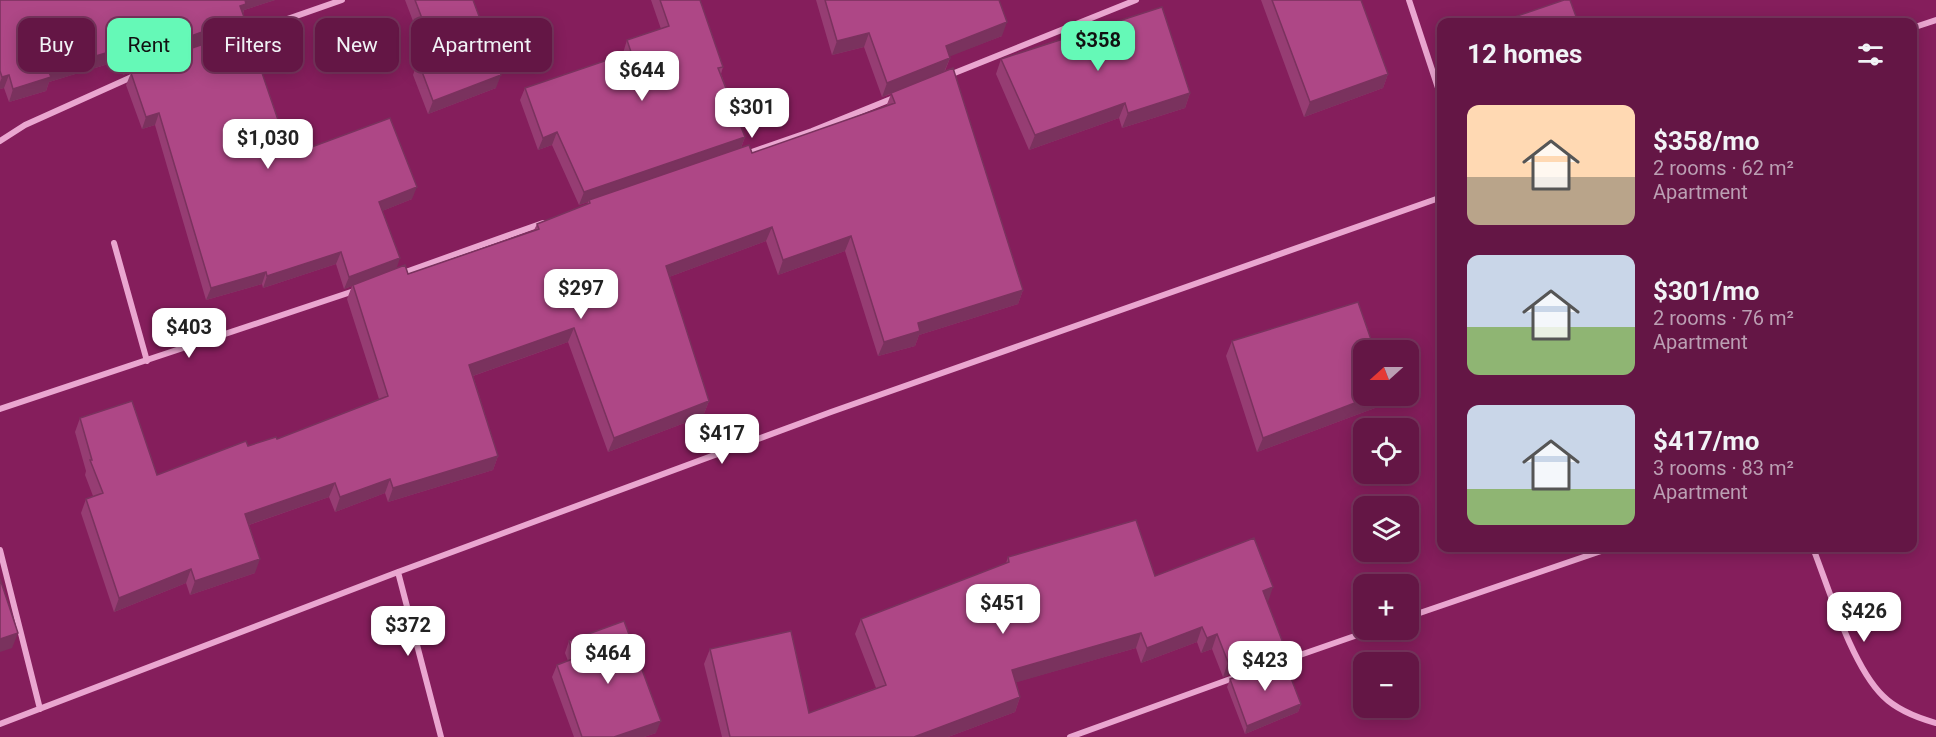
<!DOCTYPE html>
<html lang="en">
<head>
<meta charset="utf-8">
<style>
  body { margin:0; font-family:Roboto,sans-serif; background:#6c2350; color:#f1f3f6; height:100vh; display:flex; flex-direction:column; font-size:22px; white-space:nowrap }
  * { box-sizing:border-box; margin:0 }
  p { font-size:20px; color:#bb9fb3 }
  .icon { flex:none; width:33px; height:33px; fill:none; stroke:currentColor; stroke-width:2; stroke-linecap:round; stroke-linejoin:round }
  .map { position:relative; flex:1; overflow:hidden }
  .details { position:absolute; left:1437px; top:18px; width:480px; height:534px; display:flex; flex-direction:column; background:#641645; border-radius:12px; box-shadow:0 3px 15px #0003,0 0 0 2px #78355e }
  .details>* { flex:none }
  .hud { position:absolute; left:18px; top:18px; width:570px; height:54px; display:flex; gap:12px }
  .needle { width:39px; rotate:249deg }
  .controls { position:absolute; left:1353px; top:340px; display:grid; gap:12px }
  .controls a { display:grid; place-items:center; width:66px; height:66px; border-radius:12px; background:#641645; box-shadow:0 3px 15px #0003,0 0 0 2px #78355e; font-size:30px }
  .price { position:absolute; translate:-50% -51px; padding:0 14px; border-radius:12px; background:#fff; color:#222; font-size:20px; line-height:39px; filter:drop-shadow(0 2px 3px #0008) }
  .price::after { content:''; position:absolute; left:50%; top:36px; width:18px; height:14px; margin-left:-9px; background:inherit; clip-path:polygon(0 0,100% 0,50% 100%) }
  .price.on { background:#65f9b7; color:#111 }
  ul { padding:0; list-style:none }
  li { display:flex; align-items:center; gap:18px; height:150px; padding:0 30px }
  li span { display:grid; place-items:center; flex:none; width:168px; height:120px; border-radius:12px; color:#555 }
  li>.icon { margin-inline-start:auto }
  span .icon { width:72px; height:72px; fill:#fffc; stroke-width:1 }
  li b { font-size:26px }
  h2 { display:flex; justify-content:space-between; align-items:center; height:72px; padding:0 30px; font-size:26px }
  .pill { padding:0 21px; border-radius:12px; background:#641645; box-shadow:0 3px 15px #0003,0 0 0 2px #78355e; font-size:21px; line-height:54px }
  .pill.on { background:#65f9b7; color:#111 }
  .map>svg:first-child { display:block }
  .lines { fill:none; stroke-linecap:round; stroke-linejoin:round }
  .minor { stroke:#eaa6d0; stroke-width:6 }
  .wall { fill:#963d73 }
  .shaded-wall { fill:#7a325e }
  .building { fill:#ae4786; stroke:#7a325e; stroke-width:1.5 }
</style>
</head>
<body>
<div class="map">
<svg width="1936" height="737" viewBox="0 0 1936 737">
  <rect width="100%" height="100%" fill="#851e5c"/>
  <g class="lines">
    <path class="minor" d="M 1409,0 L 1442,100
      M 1912,28 L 1936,20
      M 242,35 L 342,0
      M 947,76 L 1136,0
      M 0,141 L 25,125 L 134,76
      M 746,154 L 812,131 L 896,97
      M 114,243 L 147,361
      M 400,274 L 543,223
      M 0,409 L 357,290
      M 1813,548 C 1829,589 1852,666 1883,696 C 1897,710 1918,718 1936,723
      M 0,550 L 40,709
      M 398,572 L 441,737
      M 1408,617 L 1610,548
      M 1277,663 L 1372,630
      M 0,724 L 398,572 L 831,412 L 1442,197
      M 1070,737 L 1236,677"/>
  </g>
  <path class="wall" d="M 0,0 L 275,0 L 244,10 L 239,31 L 161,58 L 123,75 L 118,61 L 49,82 L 46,91 L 9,102 L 4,88 L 0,89 Z
    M 405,0 L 473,0 L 496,88 L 428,114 L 413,75 L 418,61 L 427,58 Z
    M 651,0 L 700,0 L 723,67 L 721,74 L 745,137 L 741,148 L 752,153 L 886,107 L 891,94 L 882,97 L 864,47 L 832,55 L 816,0 L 999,0 L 1002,36 L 949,56 L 950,58 L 945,71 L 1023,290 L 1018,304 L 919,335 L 915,346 L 878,356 L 845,251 L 778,275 L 766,241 L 669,277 L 709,401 L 703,416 L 608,452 L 568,342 L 473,376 L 498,456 L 493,470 L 388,502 L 385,493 L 335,512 L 329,497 L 249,525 L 255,573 L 190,595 L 186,583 L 114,612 L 81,513 L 86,499 L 93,496 L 85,475 L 86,471 L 75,432 L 80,418 L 157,475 L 248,446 L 277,439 L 379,399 L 347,299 L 352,286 L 344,289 L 336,264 L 263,288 L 262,284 L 206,300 L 155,125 L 142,129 L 126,85 L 131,73 L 290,155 L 412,199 L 382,211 L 396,269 L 408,274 L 534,230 L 537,224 L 587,204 L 588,202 L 579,205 L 552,145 L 538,150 L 520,100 L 525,88 L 623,55 L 623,53 L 627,40 L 661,29 Z
    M 1261,0 L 1361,0 L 1388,74 L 1383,88 L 1304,117 Z
    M 1001,59 L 1190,93 L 1185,108 L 1122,128 L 1119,118 L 1029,150 L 996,74 Z
    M 1232,341 L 1364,396 L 1387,396 L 1383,405 L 1257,452 L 1226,356 Z
    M 1008,557 L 1155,576 L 1267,602 L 1278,658 L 1223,677 L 1212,649 L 1201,653 L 1197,642 L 1141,663 L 1136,648 L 1016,682 L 1020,697 L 1015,712 L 948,737 L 722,737 L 704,664 L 710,649 L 809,713 L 876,688 L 855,634 L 861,619 L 1006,563 Z
    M 569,641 L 656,733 L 644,737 L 574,737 L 552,677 L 557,665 L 568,661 L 565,653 Z
    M 1230,679 L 1301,704 L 1298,712 L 1245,734 L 1227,687 Z"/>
  <path class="shaded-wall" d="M 244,0 L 275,0 L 244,10 L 241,17 L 240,6 Z
    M 244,17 L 239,31 L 161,58 L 123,75 L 128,62 L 166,45 Z
    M 1007,22 L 1002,36 L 941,60 L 946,46 Z
    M 869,33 L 864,47 L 832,55 L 837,41 Z
    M 123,48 L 118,61 L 49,82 L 46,91 L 9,102 L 13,89 L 48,70 Z
    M 950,58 L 944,72 L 882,97 L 887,83 Z
    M 1388,74 L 1383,88 L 1304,117 L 1310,102 Z
    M 9,75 L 4,88 L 0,89 L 0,82 L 2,77 Z
    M 501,75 L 496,88 L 428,114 L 433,101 Z
    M 1190,93 L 1185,108 L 1122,128 L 1128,113 Z
    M 1125,103 L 1119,118 L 1029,150 L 1035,135 Z
    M 159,113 L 155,125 L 142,129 L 146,117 Z
    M 557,132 L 552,145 L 538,150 L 543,138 Z
    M 745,137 L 740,150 L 589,200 L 588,202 L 579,205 L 584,192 Z
    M 417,187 L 412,199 L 375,214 L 379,202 Z
    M 772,227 L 766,241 L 661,280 L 666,266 Z
    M 851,236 L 845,251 L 778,275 L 783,260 Z
    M 341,252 L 336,264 L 263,288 L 267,276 Z
    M 400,258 L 396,270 L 344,289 L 349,277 Z
    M 266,272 L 262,284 L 206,300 L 211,288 Z
    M 1023,290 L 1018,304 L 919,335 L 915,346 L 878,356 L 884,342 L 918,323 Z
    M 574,328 L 568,342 L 464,379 L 469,365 Z
    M 1373,396 L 1387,396 L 1383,405 L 1257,452 L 1263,438 Z
    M 709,401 L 703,416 L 608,452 L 614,438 Z
    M 498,456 L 493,470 L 388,502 L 393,488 Z
    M 390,479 L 385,493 L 335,512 L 340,497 Z
    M 335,483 L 329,497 L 240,528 L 245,514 Z
    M 260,559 L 255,573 L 190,595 L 195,581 Z
    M 191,569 L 186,583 L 114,612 L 119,598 Z
    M 1273,587 L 1268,602 L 1263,591 Z
    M 1202,627 L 1197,642 L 1141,663 L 1147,648 Z
    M 18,633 L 12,648 L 0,652 L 0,639 Z
    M 1141,633 L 1136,648 L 1007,685 L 1012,670 Z
    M 1217,634 L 1212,649 L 1201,653 L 1207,638 Z
    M 1283,643 L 1278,658 L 1223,677 L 1228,662 Z
    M 1020,697 L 1015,712 L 948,737 L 914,737 Z
    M 1301,704 L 1298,712 L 1245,734 L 1247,726 Z
    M 661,721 L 656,733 L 644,737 L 614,737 Z"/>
  <path class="building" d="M 0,0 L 245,0 L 246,4 L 240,6 L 244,17 L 166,45 L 128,62 L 123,48 L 48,70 L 51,77 L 13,89 L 9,75 L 2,77 L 0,71 Z
    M 415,0 L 473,0 L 501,75 L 433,101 L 418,61 L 436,55 Z
    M 660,0 L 700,0 L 723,67 L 718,68 L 745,137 L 584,192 L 557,132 L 543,138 L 525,88 L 631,52 L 627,40 L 669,26 Z
    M 825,0 L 999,0 L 1007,22 L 946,46 L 950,58 L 887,83 L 869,33 L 837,41 Z
    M 1272,0 L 1361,0 L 1388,74 L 1310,102 Z
    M 1564,0 L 1570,0 L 1578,22 L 1500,22 Z
    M 1162,7 L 1190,93 L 1128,113 L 1125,103 L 1035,135 L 1001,59 Z
    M 247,29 L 290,155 L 390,118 L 417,187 L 379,202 L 400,258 L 349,277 L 341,252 L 267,276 L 266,272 L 211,288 L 159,113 L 146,117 L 131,73 L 169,56 Z
    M 953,68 L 1023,290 L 918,323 L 920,331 L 884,342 L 851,236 L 783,260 L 772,227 L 666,266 L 709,401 L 614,438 L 574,328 L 469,365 L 498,456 L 393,488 L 390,479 L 340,497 L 335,483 L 245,514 L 260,559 L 195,581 L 191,569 L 119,598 L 86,499 L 103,493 L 90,460 L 92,460 L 80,418 L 132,401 L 157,475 L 246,441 L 248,446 L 276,437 L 277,439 L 388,396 L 353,285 L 405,265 L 408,274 L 539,229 L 537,224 L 590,203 L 589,200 L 749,145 L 752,153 L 895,103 L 891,93 Z
    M 1358,302 L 1375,351 L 1364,351 L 1364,396 L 1373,396 L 1263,438 L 1232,341 Z
    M 1136,520 L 1155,576 L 1254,538 L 1273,587 L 1263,591 L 1283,643 L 1228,662 L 1217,634 L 1207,638 L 1202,627 L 1147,648 L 1141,633 L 1012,670 L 1020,697 L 914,737 L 730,737 L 710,649 L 791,631 L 809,713 L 886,685 L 861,619 L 1009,562 L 1008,557 Z
    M 0,579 L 18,633 L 0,639 Z
    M 624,621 L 661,721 L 614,737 L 582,737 L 557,665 L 575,658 L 569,641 Z
    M 1284,660 L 1301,704 L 1247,726 L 1230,679 Z"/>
</svg>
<div class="controls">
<a><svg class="needle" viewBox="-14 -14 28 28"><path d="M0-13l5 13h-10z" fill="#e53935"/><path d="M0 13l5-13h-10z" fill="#bb9fb3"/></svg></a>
<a><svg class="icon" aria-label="locate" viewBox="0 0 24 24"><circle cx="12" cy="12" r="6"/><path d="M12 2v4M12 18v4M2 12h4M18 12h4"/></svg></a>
<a><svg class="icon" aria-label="layers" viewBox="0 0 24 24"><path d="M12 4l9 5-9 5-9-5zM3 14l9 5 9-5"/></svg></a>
<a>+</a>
<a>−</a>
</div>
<b class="price on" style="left:1098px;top:72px">$358</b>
<b class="price" style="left:642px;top:102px">$644</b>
<b class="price" style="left:752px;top:139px">$301</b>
<b class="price" style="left:268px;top:170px">$1,030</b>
<b class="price" style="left:581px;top:320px">$297</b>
<b class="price" style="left:189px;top:359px">$403</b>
<b class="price" style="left:722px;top:465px">$417</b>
<b class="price" style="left:1003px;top:635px">$451</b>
<b class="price" style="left:1864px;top:643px">$426</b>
<b class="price" style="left:408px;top:657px">$372</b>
<b class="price" style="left:608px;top:685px">$464</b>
<b class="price" style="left:1265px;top:692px">$423</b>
<div class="hud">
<a class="pill">Buy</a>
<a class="pill on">Rent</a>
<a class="pill">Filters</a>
<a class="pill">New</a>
<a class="pill">Apartment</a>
</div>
<section class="details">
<h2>12 homes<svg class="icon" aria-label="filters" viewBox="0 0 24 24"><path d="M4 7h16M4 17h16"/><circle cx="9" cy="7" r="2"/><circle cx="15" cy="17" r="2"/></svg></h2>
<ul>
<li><span style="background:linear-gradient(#ffd9b3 60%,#b9a48a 0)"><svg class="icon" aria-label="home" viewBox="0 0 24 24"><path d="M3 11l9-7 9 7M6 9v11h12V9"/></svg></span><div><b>$358/mo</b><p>2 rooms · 62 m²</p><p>Apartment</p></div></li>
<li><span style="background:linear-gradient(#c9d6e8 60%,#8fb573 0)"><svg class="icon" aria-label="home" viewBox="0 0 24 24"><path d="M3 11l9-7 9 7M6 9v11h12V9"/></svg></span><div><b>$301/mo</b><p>2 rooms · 76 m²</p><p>Apartment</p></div></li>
<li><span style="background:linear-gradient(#c9d6e8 70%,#8fb573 0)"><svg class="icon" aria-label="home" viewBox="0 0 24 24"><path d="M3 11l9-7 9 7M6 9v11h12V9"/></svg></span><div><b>$417/mo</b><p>3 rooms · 83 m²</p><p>Apartment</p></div></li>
</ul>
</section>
</div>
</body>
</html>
